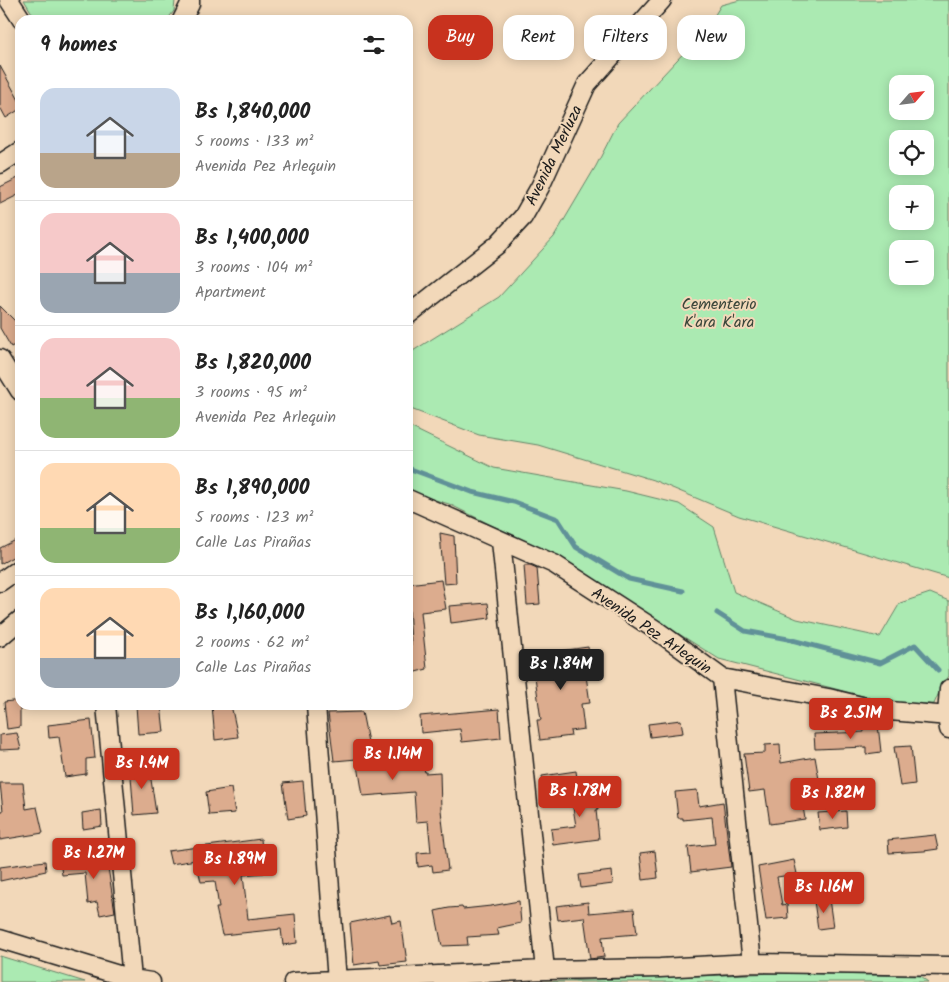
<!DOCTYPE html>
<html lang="en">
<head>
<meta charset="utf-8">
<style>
  body { margin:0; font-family:Kalam,sans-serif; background:#f2f2f2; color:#222; height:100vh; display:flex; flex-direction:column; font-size:19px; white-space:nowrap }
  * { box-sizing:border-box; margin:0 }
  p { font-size:16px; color:#767676 }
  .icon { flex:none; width:28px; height:28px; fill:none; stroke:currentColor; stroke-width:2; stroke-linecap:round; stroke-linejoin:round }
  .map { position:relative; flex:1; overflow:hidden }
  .sheet { position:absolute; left:15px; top:15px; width:398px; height:695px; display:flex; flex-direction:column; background:#fff; border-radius:15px; box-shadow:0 2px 12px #0003 }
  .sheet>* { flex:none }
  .banner { position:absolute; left:428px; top:15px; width:446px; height:45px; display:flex; gap:10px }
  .needle { width:32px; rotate:62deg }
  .fabs { position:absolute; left:889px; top:75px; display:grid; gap:10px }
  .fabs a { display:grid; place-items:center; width:45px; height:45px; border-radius:10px; background:#fff; box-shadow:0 2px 12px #0003; font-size:25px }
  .price { position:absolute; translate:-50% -42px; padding:0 11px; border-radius:5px; background:#c8321e; color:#fff; font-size:16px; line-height:32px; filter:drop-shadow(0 1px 2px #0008) }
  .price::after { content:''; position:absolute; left:50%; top:30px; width:15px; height:11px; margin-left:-8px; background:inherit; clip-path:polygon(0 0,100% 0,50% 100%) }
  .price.active { background:#222; color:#fff }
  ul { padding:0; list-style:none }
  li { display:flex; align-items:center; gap:15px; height:125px; padding:0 25px }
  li+li { border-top:1px solid #e0e0e0 }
  li span { display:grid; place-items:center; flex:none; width:140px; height:100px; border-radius:15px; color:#555 }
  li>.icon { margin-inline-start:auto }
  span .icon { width:60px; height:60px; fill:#fffc; stroke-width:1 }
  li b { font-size:21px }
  h2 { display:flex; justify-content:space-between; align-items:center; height:60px; padding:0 25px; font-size:21px }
  .pill { padding:0 18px; border-radius:15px; background:#fff; box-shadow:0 2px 12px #0003; font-size:18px; line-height:45px }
  .pill.active { background:#c8321e; color:#fff }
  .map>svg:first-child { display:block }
  .green { fill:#abeab2; stroke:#648367; fill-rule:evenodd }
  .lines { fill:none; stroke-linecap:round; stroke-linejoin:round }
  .stream { stroke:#609198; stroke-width:5 }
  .building { fill:#dcac8e; stroke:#1c1c1c }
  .minor-casing { stroke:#1c1c1c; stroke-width:21 }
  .minor { stroke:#f2d8b9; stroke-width:18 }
  .labels { text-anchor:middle; stroke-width:4; stroke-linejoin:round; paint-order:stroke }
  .street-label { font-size:16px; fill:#1c1c1c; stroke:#f2d8b9 }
  .park-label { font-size:16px; fill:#39453a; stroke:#f2d8b9 }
</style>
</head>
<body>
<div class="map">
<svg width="949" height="982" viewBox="0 0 949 982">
  <rect width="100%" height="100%" fill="#f2d8b9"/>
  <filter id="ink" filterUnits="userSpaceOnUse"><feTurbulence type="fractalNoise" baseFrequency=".02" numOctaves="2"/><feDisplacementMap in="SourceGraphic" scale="10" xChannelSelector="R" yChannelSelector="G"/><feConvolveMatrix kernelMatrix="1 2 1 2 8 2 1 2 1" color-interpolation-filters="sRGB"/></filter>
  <g filter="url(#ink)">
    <path class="green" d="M 24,0 L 175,0 L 174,11 L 167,20 L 36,20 Z
      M 740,0 L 949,0 L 949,578 L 739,516 L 653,480 L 538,445 L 479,435 L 408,408 L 408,354 L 499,297 L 554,237 L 596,166 L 618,123 L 706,29 L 721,5 ZM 898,84 L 925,84 L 925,111 L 898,111 ZM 898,139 L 925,139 L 925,166 L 898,166 ZM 898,194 L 925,194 L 925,221 L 898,221 ZM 898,249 L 925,249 L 925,276 L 898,276 Z
      M 408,426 L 494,468 L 626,491 L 679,504 L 714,527 L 734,592 L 797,619 L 880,637 L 900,603 L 930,593 L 949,601 L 949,676 L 940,690 L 934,704 L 894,704 L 719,659 L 561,560 L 449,504 L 408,492 Z
      M 0,956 L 85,982 L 0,982 Z
      M 777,973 L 920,976 L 928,982 L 538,982 Z"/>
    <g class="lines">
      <path class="stream" d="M 408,468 L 472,492 L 514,502 L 558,519 L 576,547 L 629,579 L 683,591
        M 717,613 L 745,631 L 788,639 L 880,663 L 915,645 L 938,670"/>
    </g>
    <path class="building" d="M 0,66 L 20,102 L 20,109 L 6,118 L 0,107 Z
      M 20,177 L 20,194 L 0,204 L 0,187 Z
      M 0,306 L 20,326 L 20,342 L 11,347 L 0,328 Z
      M 440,533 L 454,536 L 456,583 L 444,584 Z
      M 20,538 L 20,553 L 0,564 L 0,548 Z
      M 524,565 L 530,565 L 537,568 L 540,604 L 527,605 Z
      M 441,580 L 446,609 L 421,612 L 427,669 L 408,674 L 408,645 L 411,645 L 408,584 Z
      M 488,603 L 490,618 L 451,623 L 449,606 Z
      M 588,647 L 591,668 L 585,669 L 590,703 L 581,704 L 584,729 L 570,731 L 571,736 L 540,740 L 537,720 L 541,720 L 532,655 Z
      M 20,700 L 20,727 L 7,729 L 4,702 Z
      M 136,705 L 161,705 L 164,732 L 138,734 Z
      M 212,705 L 231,705 L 238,737 L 215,740 Z
      M 499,709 L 501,738 L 462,742 L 460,729 L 421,733 L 420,716 Z
      M 362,712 L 373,767 L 423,762 L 425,773 L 440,772 L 441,810 L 448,870 L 433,872 L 432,865 L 418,867 L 417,853 L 431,852 L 428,821 L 416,822 L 414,792 L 363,796 L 357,759 L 334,761 L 328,713 Z
      M 91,720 L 95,758 L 86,759 L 86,774 L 65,777 L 59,737 L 49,738 L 48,725 Z
      M 681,720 L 683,733 L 650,737 L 648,724 Z
      M 878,725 L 881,752 L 866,754 L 866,747 L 815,749 L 814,734 L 864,732 L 863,727 Z
      M 17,733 L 21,749 L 0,750 L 0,735 Z
      M 780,744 L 781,763 L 815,757 L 820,785 L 800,788 L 805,819 L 770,824 L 765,790 L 749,792 L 744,754 L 765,753 L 765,745 Z
      M 911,746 L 915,784 L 900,786 L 894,747 Z
      M 145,761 L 146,774 L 150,773 L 156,813 L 134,815 L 130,764 Z
      M 576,771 L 578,785 L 544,789 L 542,776 Z
      M 303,781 L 306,816 L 288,819 L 283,783 Z
      M 0,783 L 23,783 L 26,809 L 37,807 L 43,833 L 0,840 L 0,811 L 3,811 Z
      M 595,785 L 598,810 L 596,810 L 599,839 L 553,845 L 551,829 L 576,826 L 570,789 Z
      M 231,788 L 235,813 L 209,815 L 206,792 Z
      M 697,790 L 699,806 L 723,802 L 731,867 L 691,872 L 688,847 L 715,844 L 712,817 L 683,820 L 683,818 L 678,818 L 675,792 Z
      M 101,810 L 102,826 L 83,829 L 82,813 Z
      M 846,811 L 847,827 L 820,830 L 818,813 Z
      M 935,835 L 938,849 L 924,851 L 889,853 L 888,840 Z
      M 261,839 L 264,873 L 243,875 L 248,919 L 295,914 L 297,943 L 283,945 L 281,929 L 222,935 L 216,908 L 219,908 L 215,881 L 201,882 L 196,860 L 171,864 L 168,851 Z
      M 655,851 L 658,878 L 643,880 L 640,853 Z
      M 106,855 L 115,912 L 100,915 L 97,902 L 88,904 L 85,873 L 62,875 L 60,861 Z
      M 794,860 L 797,874 L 777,877 L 782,905 L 787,904 L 788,918 L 766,920 L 758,867 Z
      M 45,861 L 46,871 L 0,881 L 0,867 Z
      M 612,871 L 613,884 L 581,888 L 579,875 Z
      M 829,899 L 833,927 L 818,929 L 814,901 Z
      M 519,901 L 521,923 L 497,928 L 499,935 L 467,937 L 468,945 L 442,946 L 435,911 L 449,908 L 462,907 L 463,909 L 491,906 Z
      M 588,902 L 589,913 L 634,909 L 637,934 L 602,937 L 604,957 L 590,959 L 584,917 L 558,920 L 556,906 Z
      M 390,915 L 392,923 L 401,921 L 407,962 L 380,965 L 379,961 L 354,965 L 350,923 Z"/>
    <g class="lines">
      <g class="minor-casing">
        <path id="minor" d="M 9,0 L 22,20
          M 182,20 L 190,4 L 190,0
          M 0,164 L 20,151
          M 408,315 L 497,245 L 523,217 L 540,187 L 587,84 L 662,0
          M 0,359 L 20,391
          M 408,499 L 554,564 L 656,630 L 722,678 L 828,698 L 878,710 L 949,716
          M 501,541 L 545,970
          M 0,582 L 20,568
          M 0,637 L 20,620
          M 722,678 L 752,963
          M 949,689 L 947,715 L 949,729
          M 106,705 L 132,979
          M 316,705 L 337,981
          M 0,939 L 132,979 L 151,982
          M 293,982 L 545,970 L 660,968 L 752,963 L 949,966"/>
      </g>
      <use href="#minor" class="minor"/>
    </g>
  </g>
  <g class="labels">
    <g class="street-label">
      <text transform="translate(553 155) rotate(-64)" y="6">Avenida Merluza</text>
      <text transform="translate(652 630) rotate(34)" y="6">Avenida Pez Arlequin</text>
    </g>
    <g class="park-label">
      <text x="719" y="309">Cementerio<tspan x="719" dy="18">K'ara K'ara</tspan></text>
    </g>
  </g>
</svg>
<div class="fabs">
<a><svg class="needle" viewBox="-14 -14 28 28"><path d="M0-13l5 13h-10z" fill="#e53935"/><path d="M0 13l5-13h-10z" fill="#767676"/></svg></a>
<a><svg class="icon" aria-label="locate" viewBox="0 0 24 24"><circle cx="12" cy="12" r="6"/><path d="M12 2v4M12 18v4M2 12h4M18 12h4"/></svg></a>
<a>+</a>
<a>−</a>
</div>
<b class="price active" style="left:561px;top:691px">Bs 1.84M</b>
<b class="price" style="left:851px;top:740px">Bs 2.51M</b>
<b class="price" style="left:393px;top:781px">Bs 1.14M</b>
<b class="price" style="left:142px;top:790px">Bs 1.4M</b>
<b class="price" style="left:580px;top:818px">Bs 1.78M</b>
<b class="price" style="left:833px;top:820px">Bs 1.82M</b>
<b class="price" style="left:94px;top:880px">Bs 1.27M</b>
<b class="price" style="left:235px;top:886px">Bs 1.89M</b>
<b class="price" style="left:824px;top:914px">Bs 1.16M</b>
<div class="banner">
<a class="pill active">Buy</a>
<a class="pill">Rent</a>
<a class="pill">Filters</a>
<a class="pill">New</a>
</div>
<section class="sheet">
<h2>9 homes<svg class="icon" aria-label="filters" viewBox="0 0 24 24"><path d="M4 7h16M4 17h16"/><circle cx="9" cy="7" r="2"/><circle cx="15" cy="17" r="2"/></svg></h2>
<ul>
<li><span style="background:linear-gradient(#c9d6e8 65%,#b9a48a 0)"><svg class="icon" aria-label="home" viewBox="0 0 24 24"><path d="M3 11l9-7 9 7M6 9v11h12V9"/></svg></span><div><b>Bs 1,840,000</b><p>5 rooms · 133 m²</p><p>Avenida Pez Arlequin</p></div></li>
<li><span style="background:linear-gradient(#f6c9c9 60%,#9aa5b1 0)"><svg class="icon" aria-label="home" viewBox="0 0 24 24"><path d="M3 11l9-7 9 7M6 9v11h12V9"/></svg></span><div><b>Bs 1,400,000</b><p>3 rooms · 104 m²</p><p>Apartment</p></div></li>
<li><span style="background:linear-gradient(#f6c9c9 60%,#8fb573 0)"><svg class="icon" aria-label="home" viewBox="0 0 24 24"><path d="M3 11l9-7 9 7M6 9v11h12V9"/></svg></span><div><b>Bs 1,820,000</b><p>3 rooms · 95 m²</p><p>Avenida Pez Arlequin</p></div></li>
<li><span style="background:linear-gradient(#ffd9b3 65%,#8fb573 0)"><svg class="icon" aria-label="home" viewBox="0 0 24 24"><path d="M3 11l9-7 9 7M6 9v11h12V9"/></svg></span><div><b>Bs 1,890,000</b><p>5 rooms · 123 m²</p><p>Calle Las Pirañas</p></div></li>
<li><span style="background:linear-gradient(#ffd9b3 70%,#9aa5b1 0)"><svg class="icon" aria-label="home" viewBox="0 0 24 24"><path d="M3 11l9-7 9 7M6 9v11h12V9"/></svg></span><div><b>Bs 1,160,000</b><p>2 rooms · 62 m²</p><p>Calle Las Pirañas</p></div></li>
</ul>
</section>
</div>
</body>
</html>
